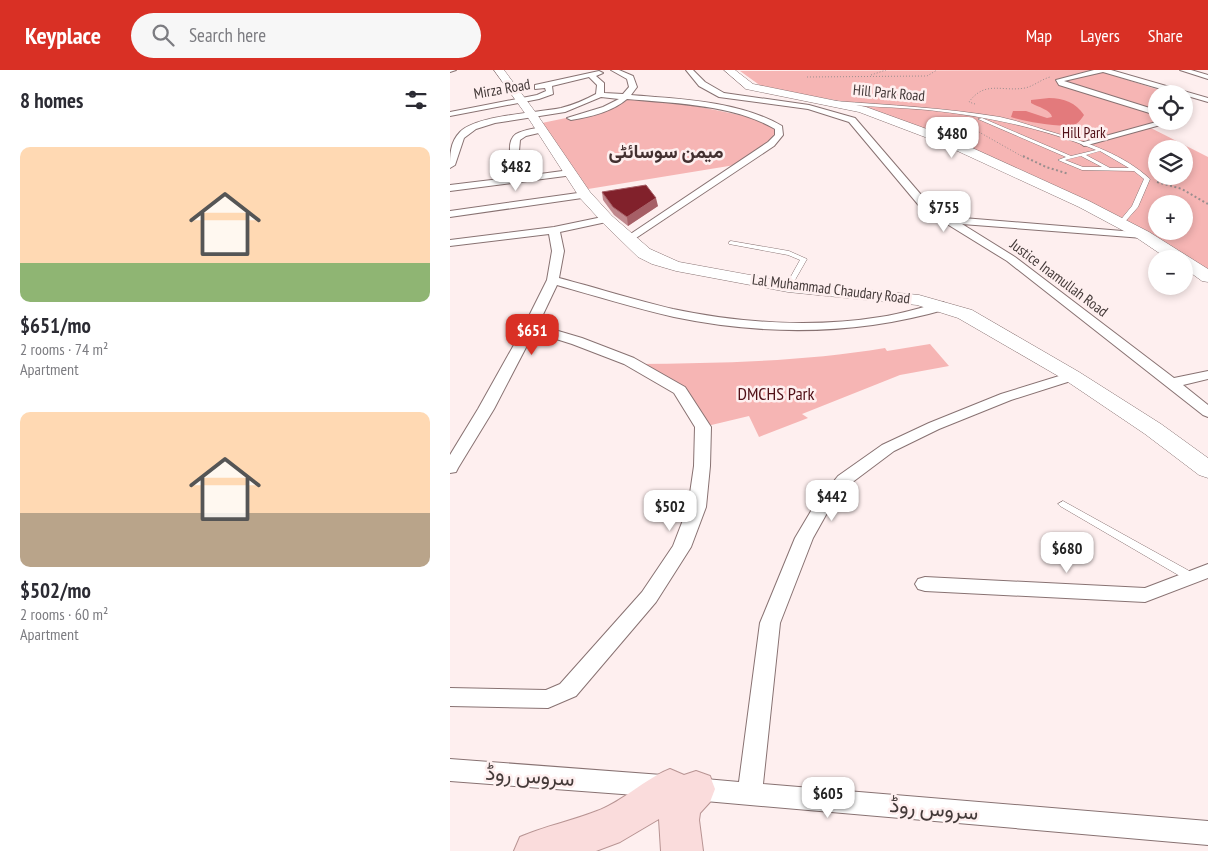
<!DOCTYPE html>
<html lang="en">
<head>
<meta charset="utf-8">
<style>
  body { margin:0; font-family:"PT Sans Narrow",Vazirmatn,sans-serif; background:#f7f7f7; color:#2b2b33; height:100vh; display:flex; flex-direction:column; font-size:19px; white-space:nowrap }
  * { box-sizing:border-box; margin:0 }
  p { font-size:16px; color:#7c7c81 }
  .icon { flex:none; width:28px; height:28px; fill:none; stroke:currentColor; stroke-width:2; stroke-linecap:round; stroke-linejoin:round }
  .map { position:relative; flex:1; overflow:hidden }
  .panel { display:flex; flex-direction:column; background:#fff; width:450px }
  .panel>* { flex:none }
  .controls { position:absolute; left:698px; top:15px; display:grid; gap:10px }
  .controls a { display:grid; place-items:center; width:45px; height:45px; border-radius:50%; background:#fff; box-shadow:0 2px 8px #0003; font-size:25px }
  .price { position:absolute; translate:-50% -42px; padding:0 11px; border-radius:10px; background:#fff; color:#222; font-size:16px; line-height:32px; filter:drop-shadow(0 1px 2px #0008) }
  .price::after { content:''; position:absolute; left:50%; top:30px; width:15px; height:11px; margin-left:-8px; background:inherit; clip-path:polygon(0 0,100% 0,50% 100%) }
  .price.active { background:#d93025; color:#fff }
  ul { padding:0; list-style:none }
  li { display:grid; align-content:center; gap:10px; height:265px; padding:0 20px }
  li span { display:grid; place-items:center; height:155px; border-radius:10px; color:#555 }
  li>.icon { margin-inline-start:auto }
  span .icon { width:90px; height:90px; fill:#fffc; stroke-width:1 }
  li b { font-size:21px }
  h2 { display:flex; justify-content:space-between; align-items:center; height:60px; padding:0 20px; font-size:21px }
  header { display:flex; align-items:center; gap:30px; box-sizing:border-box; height:70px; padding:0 25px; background:#d93025; color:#fff }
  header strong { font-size:24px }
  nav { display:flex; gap:28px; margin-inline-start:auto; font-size:18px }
  .search { width:350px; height:45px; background:#f7f7f7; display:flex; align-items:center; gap:12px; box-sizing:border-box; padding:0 18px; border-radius:28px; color:#7c7c81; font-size:19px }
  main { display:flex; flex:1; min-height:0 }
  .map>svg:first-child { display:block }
  .green { fill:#f6b5b4; fill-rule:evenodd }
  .water { fill:#e37a7c }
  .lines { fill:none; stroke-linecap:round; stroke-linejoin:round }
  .lane-casing { stroke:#887272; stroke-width:1 }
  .street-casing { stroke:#887272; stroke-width:2 }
  .secondary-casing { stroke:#887272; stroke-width:1 }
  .primary-casing { stroke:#b89493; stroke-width:2 }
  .path-far1 { stroke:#9a8e8e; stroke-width:1; stroke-dasharray:1 2; stroke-linecap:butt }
  .path { stroke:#9a8e8e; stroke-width:2; stroke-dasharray:2 2.5; stroke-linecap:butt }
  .lane { fill:#fff; fill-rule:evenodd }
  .street { fill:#fff; fill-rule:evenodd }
  .secondary { fill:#fff; fill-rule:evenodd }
  .primary { fill:#fadcdc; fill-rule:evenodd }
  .wall { fill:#c0888d }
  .shaded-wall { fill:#a65f66 }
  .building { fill:#81212b; stroke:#a65f66 }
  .labels { text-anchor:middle; stroke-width:5; stroke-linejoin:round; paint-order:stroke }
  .far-street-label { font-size:15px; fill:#443a39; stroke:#feefef }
  .far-park-label { font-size:15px; fill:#511017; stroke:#feefef }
  .park-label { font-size:18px; fill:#511017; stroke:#feefef }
  .far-district-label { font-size:19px; font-weight:bold; fill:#433030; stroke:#feefef }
  .near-street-label { font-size:21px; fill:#443a39; stroke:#feefef }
</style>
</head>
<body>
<header>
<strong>Keyplace</strong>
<div class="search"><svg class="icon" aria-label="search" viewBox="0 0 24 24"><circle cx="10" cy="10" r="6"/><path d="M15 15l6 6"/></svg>Search here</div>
<nav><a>Map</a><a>Layers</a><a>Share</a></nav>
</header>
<main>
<section class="panel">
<h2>8 homes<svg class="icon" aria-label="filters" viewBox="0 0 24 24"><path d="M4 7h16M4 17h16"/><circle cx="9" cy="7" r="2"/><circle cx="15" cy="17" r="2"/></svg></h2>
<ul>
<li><span style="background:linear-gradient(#ffd9b3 75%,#8fb573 0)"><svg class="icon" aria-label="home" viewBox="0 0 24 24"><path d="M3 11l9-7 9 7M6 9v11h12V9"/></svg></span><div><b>$651/mo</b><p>2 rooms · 74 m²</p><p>Apartment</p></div></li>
<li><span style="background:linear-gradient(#ffd9b3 65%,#b9a48a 0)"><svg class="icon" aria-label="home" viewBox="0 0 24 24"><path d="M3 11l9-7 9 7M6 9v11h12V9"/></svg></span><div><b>$502/mo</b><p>2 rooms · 60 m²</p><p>Apartment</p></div></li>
</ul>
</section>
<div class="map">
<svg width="758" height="781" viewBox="0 0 758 781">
  <rect width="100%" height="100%" fill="#feefef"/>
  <path class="green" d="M 646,0 L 722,24 L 706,24 L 706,51 L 708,51 L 697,56 L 758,87 L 758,201 L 648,136 L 403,33 L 315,19 L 290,1 ZM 706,79 L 734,79 L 734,106 L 706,106 ZM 706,134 L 734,134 L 734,161 L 706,161 Z
    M 177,27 C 227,32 275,40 324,54 L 329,65 L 291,94 L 132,120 L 87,54 L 145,42 Z
    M 480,274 L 499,296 L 450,305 L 352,344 L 358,348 L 309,367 L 299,346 L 253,357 L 230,320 L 185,294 C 269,293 352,292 435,278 L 437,281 Z"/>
  <path class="water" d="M 599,28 C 614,28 626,33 634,45 C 632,48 629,52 626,54 C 616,59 573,51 561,47 L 563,41 L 576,41 L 597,48 L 602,47 C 601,40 588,37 581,33 L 581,30 Z"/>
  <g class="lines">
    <g class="lane-casing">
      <path id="lane" d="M 384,31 C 440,35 495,38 550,47 C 569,51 587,58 605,63 C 639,73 674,85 700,109 L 688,137 L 673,154 L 671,155 L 668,153 L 682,136 L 694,109 L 684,101 L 632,100 L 608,90 L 616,87 L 528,49 L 532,48 L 621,86 L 646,80 C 593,58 535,46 478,40 C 446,37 414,37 383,33 ZM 650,81 L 679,98 L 660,98 L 636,85 ZM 631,86 L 652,97 L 633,97 L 615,90 Z
        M 281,171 L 339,181 L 357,189 L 341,217 L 338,219 L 335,217 L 350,190 L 338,185 L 279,174 L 279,172 Z
        M 613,431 L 743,503 L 744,506 L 743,509 L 739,510 L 735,509 L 610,436 L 608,434 Z"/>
    </g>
    <g class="street-casing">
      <path id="street" d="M 0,0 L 6,0 L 0,2 Z
        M 161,0 L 169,0 L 183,6 L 187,17 L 181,25 C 230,29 289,31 332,56 L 333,65 L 324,76 L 180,172 L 176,171 L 175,169 L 176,167 L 318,72 L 325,65 L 325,59 C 285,35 223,33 177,29 C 162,42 140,47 121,50 L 117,48 L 153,37 L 169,29 L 151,27 L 115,42 L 45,53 L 26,59 L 14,68 L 5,95 L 0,98 C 0,85 0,72 10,62 C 27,45 86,43 111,38 C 123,35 135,30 146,24 L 147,15 L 139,7 L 102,16 L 103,24 L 89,29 L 0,46 L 0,42 L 87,25 L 96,21 L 95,18 L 85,19 L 85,15 L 149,1 L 153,3 L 146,6 L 154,13 L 154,23 L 173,24 L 179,17 L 177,9 Z
        M 236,0 L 243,0 L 255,12 L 274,23 L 359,35 L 405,48 L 479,134 L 501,147 L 697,163 L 698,165 L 697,167 L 693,168 L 512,154 L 565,187 L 724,308 L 758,301 L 758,309 L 733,315 L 758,335 L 758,347 L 753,345 L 557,191 L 471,138 L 399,52 L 358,39 L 269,27 L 249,16 Z
        M 644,0 L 661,0 L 758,28 L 758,32 L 734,25 L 734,24 L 728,24 L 653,2 L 614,11 L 706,40 L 706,45 L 609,15 L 606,10 Z
        M 730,0 L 741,0 L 758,5 L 758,9 Z
        M 710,51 L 725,51 L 634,76 L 630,73 Z
        M 90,57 L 93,58 L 93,62 L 76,66 L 70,70 L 69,81 L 75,106 L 120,100 L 125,103 L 123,105 L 0,121 L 0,115 L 66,107 C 63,95 54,73 66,64 C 73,60 83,59 90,57 Z
        M 135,122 L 139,123 L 139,127 L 0,147 L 0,141 Z
        M 157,146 L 161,147 L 162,149 L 161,151 L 110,162 L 114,181 L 109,208 C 147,218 185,230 223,239 C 289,253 363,258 430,247 C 452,244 472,237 493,232 L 499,236 L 497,239 C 408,265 315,266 224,247 C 184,238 146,226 107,215 L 88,255 L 132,268 L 184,288 L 235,317 L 237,320 L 261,357 L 260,396 L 256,437 L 241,477 L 206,532 L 126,626 L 98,638 L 0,636 L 0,618 L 96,620 L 110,614 L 192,522 L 223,476 L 238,437 L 244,396 L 245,357 L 224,323 L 174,294 L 122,274 L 84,262 L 44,339 L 8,398 L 6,402 L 0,403 L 0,385 L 28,339 L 70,264 L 97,210 L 102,181 L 99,164 L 0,176 L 0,170 L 104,157 Z
        M 622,302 L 627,303 L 629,306 L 627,309 L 561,330 L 489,359 L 444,381 L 400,414 L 377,443 L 363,468 L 330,553 L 313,714 L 758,751 L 758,775 L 244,730 L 235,727 L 232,719 L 235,711 L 244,708 L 289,712 L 310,553 L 345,468 L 364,436 L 388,406 L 432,375 L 479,353 L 551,324 Z
        M 758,494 L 758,508 L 695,532 L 475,521 L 468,519 L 465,514 L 468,509 L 475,507 L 695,518 Z
        M 0,689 L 212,705 L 220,708 L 224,716 L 220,724 L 212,727 L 0,711 Z"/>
    </g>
    <g class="secondary-casing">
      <path id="secondary" d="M 44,0 L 54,0 L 86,43 L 140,122 L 162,146 L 200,179 L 229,192 L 338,212 L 469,225 L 522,240 L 629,302 L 711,354 L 758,388 L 758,408 L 749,405 L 695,364 L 615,310 L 508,248 L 467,235 L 338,222 L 226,201 L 202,194 L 188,187 L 152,152 L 130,128 L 77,46 Z
        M 274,0 L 285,0 L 303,14 L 416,37 L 496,66 L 639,131 L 699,162 L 758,199 L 758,212 L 752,211 L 734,198 L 734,189 L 718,189 L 687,168 L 629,137 L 488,72 L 409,42 L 296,19 Z"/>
    </g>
    <g class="primary-casing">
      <path id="primary" d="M 220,699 L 234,705 L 246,701 L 260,706 L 265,719 L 260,732 L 250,743 L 249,750 L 253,781 L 211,781 L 209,749 L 170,772 L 146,781 L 64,781 L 70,767 C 95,756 122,751 147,741 C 174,731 194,709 220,699 Z"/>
    </g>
    <path class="path-far1" d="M 421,5 L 436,0
      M 357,7 L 477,6 L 487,0
      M 525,34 L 519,32 C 535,10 552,22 575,18 C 584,16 590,10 600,7
      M 513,53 L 575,88"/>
    <path class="path" d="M 573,86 L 596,97 L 619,104
      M 707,112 L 732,119 L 758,134"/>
    <use href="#lane" class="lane"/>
    <use href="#street" class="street"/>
    <use href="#secondary" class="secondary"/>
    <use href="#primary" class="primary"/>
  </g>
  <path class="wall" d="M 152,122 L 208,136 L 178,156 L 164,145 L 153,130 Z"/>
  <path class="shaded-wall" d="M 206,128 L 208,136 L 178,156 L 177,147 Z"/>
  <path class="building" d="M 196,115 L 206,128 L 177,147 L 163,137 L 152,122 Z"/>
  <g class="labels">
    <g class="far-street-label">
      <text transform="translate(52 19) rotate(-10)" y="5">Mirza Road</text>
      <text transform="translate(439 23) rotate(5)" y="5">Hill Park Road</text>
      <text transform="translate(609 208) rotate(37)" y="5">Justice Inamullah Road</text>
      <text transform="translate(381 219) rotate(7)" y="5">Lal Muhammad Chaudary Road</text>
    </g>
    <g class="far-park-label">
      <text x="634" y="68">Hill Park</text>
    </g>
    <g class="park-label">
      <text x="326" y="330">DMCHS Park</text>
    </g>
    <g class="far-district-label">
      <text x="216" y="88">میمن سوسائٹی</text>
    </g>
    <g class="near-street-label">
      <text transform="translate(80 706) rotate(4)" y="7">سروس روڈ</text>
      <text transform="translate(484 739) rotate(5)" y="7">سروس روڈ</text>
    </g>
  </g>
</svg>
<div class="controls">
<a><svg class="icon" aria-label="locate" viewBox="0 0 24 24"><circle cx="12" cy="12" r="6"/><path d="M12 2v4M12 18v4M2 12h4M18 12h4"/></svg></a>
<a><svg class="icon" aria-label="layers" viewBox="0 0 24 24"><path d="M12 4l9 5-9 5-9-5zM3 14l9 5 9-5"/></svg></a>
<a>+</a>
<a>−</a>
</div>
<b class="price" style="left:502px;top:89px">$480</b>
<b class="price" style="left:66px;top:122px">$482</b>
<b class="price" style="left:494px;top:163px">$755</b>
<b class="price active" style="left:82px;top:286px">$651</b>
<b class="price" style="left:382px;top:452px">$442</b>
<b class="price" style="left:220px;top:462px">$502</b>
<b class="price" style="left:617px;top:504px">$680</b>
<b class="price" style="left:378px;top:749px">$605</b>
</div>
</main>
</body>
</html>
